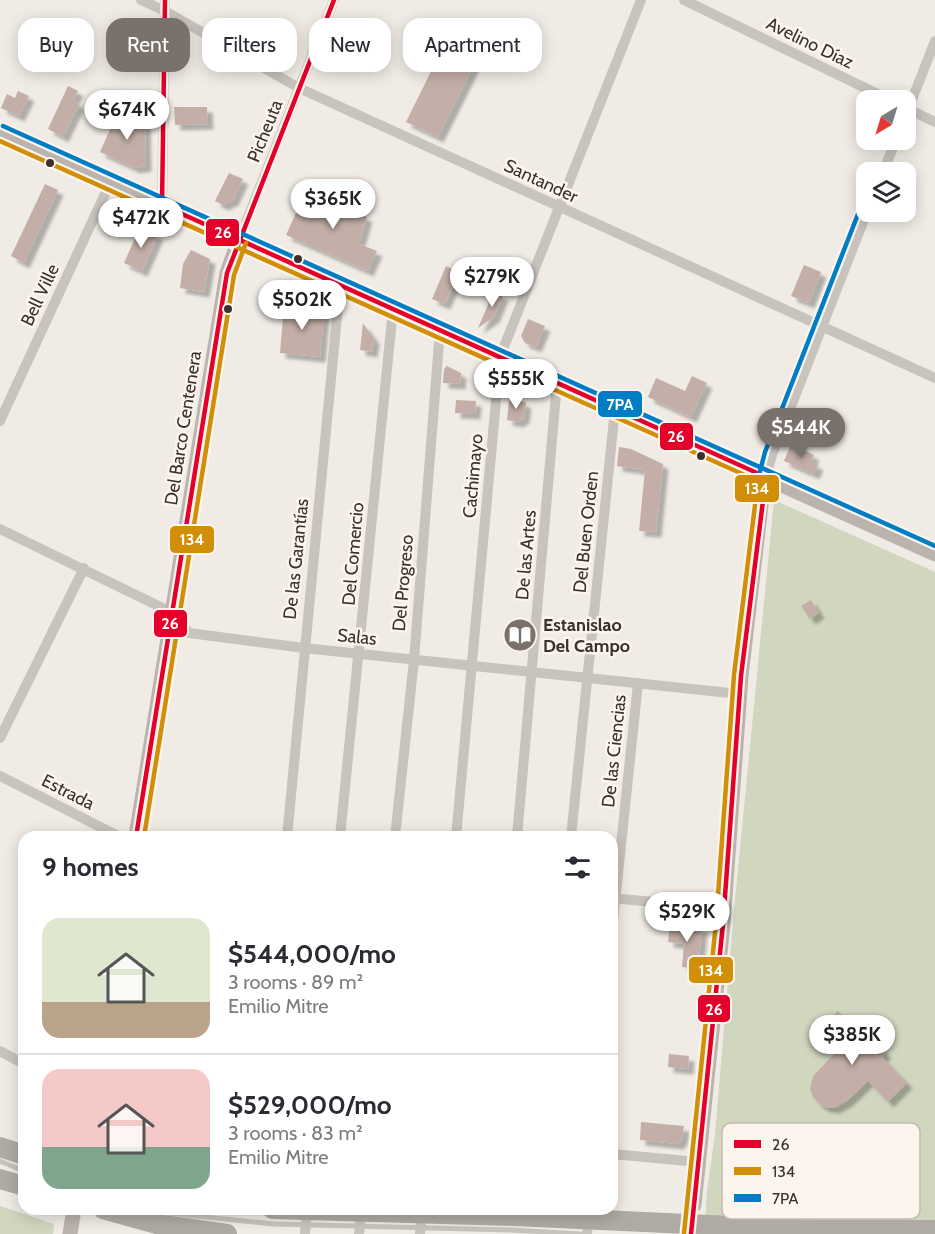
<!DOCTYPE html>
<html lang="en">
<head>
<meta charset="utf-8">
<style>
  body { margin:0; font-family:Cabin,sans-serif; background:#f2f2f3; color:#2b2b33; height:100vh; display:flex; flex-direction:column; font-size:22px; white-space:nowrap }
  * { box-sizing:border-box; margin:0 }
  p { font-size:20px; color:#7c7c81 }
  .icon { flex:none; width:33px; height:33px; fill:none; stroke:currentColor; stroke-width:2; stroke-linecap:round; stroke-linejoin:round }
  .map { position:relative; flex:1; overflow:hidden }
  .side { position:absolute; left:18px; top:831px; width:600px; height:384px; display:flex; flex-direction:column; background:#fff; border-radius:18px; box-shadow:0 3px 15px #0003 }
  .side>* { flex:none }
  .guide { position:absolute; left:18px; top:18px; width:600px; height:54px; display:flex; gap:12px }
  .needle { width:39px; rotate:218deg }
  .buttons { position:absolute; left:856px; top:90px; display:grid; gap:12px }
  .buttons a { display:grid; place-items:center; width:60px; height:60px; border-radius:12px; background:#fff; box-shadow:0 3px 15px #0003; font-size:30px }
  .price { position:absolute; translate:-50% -51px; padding:0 14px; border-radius:21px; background:#fff; color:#222; font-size:20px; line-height:39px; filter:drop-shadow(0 2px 3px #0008) }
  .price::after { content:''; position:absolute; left:50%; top:36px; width:18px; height:14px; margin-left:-9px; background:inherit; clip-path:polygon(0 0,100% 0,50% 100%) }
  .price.current { background:#7a716c; color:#fff }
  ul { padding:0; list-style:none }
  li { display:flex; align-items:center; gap:18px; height:150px; padding:0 24px }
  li+li { border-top:2px solid #e1e1e2 }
  li span { display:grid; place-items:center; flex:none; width:168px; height:120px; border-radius:18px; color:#555 }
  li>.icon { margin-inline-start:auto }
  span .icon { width:72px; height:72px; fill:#fffc; stroke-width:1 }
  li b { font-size:26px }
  h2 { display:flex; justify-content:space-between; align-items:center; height:72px; padding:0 24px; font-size:26px }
  .pill { padding:0 21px; border-radius:18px; background:#fff; box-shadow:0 3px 15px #0003; font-size:21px; line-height:54px }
  .pill.current { background:#7a716c; color:#fff }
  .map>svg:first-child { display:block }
  .green { fill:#d1d6bf }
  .building { fill:#c3afa7; filter:url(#shadow) }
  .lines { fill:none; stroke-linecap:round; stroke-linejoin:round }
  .lane { stroke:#c9c3be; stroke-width:5 }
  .street { stroke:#c9c3be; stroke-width:10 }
  .secondary { stroke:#bab3ae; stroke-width:15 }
  .highway { stroke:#afaaa4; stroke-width:20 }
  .lane-bridge { stroke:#c9c3be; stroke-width:5 }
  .highway-bridge { stroke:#afaaa4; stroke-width:20 }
  .bus-1-casing { stroke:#fbf5ee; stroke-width:9 }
  .bus-2-casing { stroke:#fbf5ee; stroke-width:9 }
  .bus-3-casing { stroke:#fbf5ee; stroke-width:9 }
  .bus-1 { stroke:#e4002b; stroke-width:4.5 }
  .bus-2 { stroke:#d18e09; stroke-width:4.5 }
  .bus-3 { stroke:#007dc5; stroke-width:4.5 }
  .bus-dot { fill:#3b302b; stroke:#fbf5ee; stroke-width:2 }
  .labels { text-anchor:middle; stroke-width:5; stroke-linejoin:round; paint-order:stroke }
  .street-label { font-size:18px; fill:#3b302b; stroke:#fbf5ee }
  .poi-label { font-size:18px; font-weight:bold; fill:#3b302b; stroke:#fbf5ee; text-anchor:start }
  .key { fill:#fbf5ee; stroke:#c1bab4; stroke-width:1.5 }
  .key-label { font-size:16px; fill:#3b302b }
  .line-badge { stroke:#fbf5ee; stroke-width:2 }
  .badge-label { font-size:16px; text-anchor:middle; font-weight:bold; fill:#fff }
</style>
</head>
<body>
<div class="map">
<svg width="935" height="1234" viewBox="0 0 935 1234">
  <defs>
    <filter id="shadow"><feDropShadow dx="5.5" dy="5.5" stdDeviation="1.5" flood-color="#0004"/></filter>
  </defs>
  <rect width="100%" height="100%" fill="#f0ebe5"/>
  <path class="green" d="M 774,500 L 935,572 L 935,1234 L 704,1234 L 707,1191 L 715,1134 L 734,910 Z
    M 0,1206 L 54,1224 L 53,1234 L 0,1234 Z"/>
  <path class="building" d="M 450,33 L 482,49 L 438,137 L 406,122 Z
    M 68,86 L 78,91 L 73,100 L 79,104 L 63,137 L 48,129 Z
    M 18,91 L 29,96 L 19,116 L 1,108 L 7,94 L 15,98 Z
    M 174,107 L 207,107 L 208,124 L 175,125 Z
    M 116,116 L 145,117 L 146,166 L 135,168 L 100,152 Z
    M 229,173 L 243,179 L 233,200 L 223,205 L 215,201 Z
    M 45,184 L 58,190 L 24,263 L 11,256 Z
    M 323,187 L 339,195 L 335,202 L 367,217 L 359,244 L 377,251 L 368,271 L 286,235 L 300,204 L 313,210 Z
    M 140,227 L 158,235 L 142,271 L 124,263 Z
    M 191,250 L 210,259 L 204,292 L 180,288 L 183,264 Z
    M 804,265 L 821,272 L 809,303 L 791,296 Z
    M 446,266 L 459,272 L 445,304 L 432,299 Z
    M 494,291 L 503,296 L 494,317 L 478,328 Z
    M 284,305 L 319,308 L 324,314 L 320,357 L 280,353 Z
    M 528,319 L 545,326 L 536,347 L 525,343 L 521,336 Z
    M 363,323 L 374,339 L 372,352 L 360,350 Z
    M 447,366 L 461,373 L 460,384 L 443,383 L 444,369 Z
    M 692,376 L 707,383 L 691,417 L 648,397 L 656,378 L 685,391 Z
    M 514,398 L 526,403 L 524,418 L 518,422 L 507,420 L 509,401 Z
    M 456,400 L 476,401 L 475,414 L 455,413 Z
    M 791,444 L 814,455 L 811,462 L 818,465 L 814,474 L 784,461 Z
    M 619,447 L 631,449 L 663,464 L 656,532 L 639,531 L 645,470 L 617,466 Z
    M 811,600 L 819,613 L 810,619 L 801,606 Z
    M 670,924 L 702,927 L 698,969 L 682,967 L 684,944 L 668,942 Z
    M 838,1011 L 860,1032 L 862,1030 L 886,1053 L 882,1057 L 907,1083 L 888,1102 L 868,1081 L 847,1101 L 834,1108 L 825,1107 L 818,1103 L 813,1097 L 810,1089 L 813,1076 L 837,1051 L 818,1031 Z
    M 669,1054 L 689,1056 L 688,1069 L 668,1067 Z
    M 641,1122 L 684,1126 L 682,1139 L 678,1144 L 640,1140 Z"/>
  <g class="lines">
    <path class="lane" d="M 0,1161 L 24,1171"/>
    <path class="street" d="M 141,0 L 165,11 L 299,88 L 935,378
      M 684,0 L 890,100
      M 906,108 L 935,122
      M 906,115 L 935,41
      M 883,172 L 896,140
      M 162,205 L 165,0
      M 239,240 L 334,0
      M 0,421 L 110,183
      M 766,477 L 772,455 L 867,212
      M 0,529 L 173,613 L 189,633 L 304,648 L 739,694
      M 0,738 L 84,568
      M 0,776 L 120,837
      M 287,837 L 340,285
      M 340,837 L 393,309
      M 395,837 L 414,660 L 440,330
      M 456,837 L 500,357 L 641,0
      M 517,837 L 557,383
      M 571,837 L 615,409
      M 612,898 L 724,909
      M 612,931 L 638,683
      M 0,1051 L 24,1064
      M 612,1154 L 698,1162
      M 305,1234 L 307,1209
      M 359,1234 L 361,1215
      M 420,1234 L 422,1210
      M 587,1234 L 589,1209"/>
    <path class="secondary" d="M 0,133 L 935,554
      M 136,837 L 227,273 L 239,240
      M 694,1205 L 723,924 L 741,676 L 761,505 L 766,477
      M 70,1234 L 74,1209"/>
    <path class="highway" d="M 0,1147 L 24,1155
      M 0,1179 L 24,1186
      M 103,1209 L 157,1224 L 227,1234"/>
    <path class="lane-bridge" d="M 153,1209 L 167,1213 L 274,1224 L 511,1230 L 580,1234"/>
    <path class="highway-bridge" d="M 272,1209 L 514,1216 L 818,1230 L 935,1230"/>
    <g class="bus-1-casing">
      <path id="bus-1" d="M 165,0 L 162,205 L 766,477 L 741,676 L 723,924 L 691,1234
        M 136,837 L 227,273 L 334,0"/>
    </g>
    <g class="bus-2-casing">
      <path id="bus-2" d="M 0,141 L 758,481 L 734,675 L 716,923 L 684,1233
        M 144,837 L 234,275 L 246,243"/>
    </g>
    <g class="bus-3-casing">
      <path id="bus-3" d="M 3,126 L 935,546
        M 759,475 L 765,452 L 860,209"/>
    </g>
    <use href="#bus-1" class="bus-1"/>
    <use href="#bus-2" class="bus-2"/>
    <use href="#bus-3" class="bus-3"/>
  </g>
  <defs>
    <g id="library-disc" transform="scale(1.725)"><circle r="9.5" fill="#7a716c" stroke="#fbf5ee"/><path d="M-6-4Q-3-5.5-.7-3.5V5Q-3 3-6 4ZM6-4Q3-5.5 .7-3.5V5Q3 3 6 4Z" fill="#fff"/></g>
  </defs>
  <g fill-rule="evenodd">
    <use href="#library-disc" x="520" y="635"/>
  </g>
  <g class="bus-dot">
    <circle cx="50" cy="163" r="5"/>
    <circle cx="298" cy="259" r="5"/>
    <circle cx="228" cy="309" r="5"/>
    <circle cx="701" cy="456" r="5"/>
  </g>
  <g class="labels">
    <g class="street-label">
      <text transform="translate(810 43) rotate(26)" y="6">Avelino Díaz</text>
      <text transform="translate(265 131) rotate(-68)" y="6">Picheuta</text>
      <text transform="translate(541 181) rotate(25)" y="6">Santander</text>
      <text transform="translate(40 295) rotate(-65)" y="6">Bell Ville</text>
      <text transform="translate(183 428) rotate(-81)" y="6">Del Barco Centenera</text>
      <text transform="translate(473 476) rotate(-85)" y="6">Cachimayo</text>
      <text transform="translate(586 532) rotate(-84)" y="6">Del Buen Orden</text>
      <text transform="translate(353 554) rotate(-85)" y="6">Del Comercio</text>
      <text transform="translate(526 555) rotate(-85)" y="6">De las Artes</text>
      <text transform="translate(296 559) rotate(-84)" y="6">De las Garantías</text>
      <text transform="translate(403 583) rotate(-85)" y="6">Del Progreso</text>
      <text transform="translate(357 637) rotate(6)" y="6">Salas</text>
      <text transform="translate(614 751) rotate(-84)" y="6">De las Ciencias</text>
      <text transform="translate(68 792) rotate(27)" y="6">Estrada</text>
    </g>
    <g class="poi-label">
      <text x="543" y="631">Estanislao<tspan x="543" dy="21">Del Campo</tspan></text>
    </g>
  </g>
  <rect x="722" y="1123" width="198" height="96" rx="9" class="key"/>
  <rect x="734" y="1140" width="27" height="8" fill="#e4002b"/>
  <rect x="734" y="1167" width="27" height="8" fill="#d18e09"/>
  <rect x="734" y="1194" width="27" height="8" fill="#007dc5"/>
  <g class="key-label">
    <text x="772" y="1150">26</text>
    <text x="772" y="1177">134</text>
    <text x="772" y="1204">7PA</text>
  </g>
  <g class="line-badge">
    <rect x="205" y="218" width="35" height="29" rx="6" fill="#e4002b"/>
    <rect x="597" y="390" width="46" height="28" rx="6" fill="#007dc5"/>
    <rect x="659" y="422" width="35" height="29" rx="6" fill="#e4002b"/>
    <rect x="734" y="474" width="46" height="29" rx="6" fill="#d18e09"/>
    <rect x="169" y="525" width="46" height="29" rx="6" fill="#d18e09"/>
    <rect x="153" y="609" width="35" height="29" rx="6" fill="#e4002b"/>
    <rect x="688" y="956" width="46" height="28" rx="6" fill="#d18e09"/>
    <rect x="697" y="994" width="34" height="29" rx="6" fill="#e4002b"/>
  </g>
  <g class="badge-label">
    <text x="223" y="238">26</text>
    <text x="620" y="410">7PA</text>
    <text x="676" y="442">26</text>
    <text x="757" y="494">134</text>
    <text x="192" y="545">134</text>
    <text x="170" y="629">26</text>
    <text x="711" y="976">134</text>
    <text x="714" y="1015">26</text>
  </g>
</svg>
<div class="buttons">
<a><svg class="needle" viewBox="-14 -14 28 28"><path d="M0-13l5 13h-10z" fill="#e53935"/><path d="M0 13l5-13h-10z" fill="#7c7c81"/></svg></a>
<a><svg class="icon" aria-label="layers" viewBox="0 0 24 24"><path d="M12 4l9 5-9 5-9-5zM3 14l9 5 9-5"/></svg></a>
</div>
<b class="price" style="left:127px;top:141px">$674K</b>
<b class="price" style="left:333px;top:230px">$365K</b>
<b class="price" style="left:141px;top:249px">$472K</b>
<b class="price" style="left:492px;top:308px">$279K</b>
<b class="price" style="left:302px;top:331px">$502K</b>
<b class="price" style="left:516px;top:410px">$555K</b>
<b class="price current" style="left:801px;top:459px">$544K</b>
<b class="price" style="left:687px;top:943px">$529K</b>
<b class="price" style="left:852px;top:1066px">$385K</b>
<div class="guide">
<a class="pill">Buy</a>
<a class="pill current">Rent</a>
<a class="pill">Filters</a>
<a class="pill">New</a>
<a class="pill">Apartment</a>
</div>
<section class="side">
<h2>9 homes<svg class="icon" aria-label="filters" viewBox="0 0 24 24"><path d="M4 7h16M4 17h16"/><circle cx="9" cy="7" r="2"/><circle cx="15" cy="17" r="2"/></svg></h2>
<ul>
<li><span style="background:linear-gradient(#dfe7d0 70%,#b9a48a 0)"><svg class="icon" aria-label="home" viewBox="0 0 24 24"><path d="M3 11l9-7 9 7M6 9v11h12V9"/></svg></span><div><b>$544,000/mo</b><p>3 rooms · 89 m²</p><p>Emilio Mitre</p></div></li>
<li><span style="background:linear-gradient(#f6c9c9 65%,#7fa58c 0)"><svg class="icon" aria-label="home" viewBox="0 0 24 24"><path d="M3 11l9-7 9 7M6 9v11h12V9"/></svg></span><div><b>$529,000/mo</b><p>3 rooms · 83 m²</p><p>Emilio Mitre</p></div></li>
</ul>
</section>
</div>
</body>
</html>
